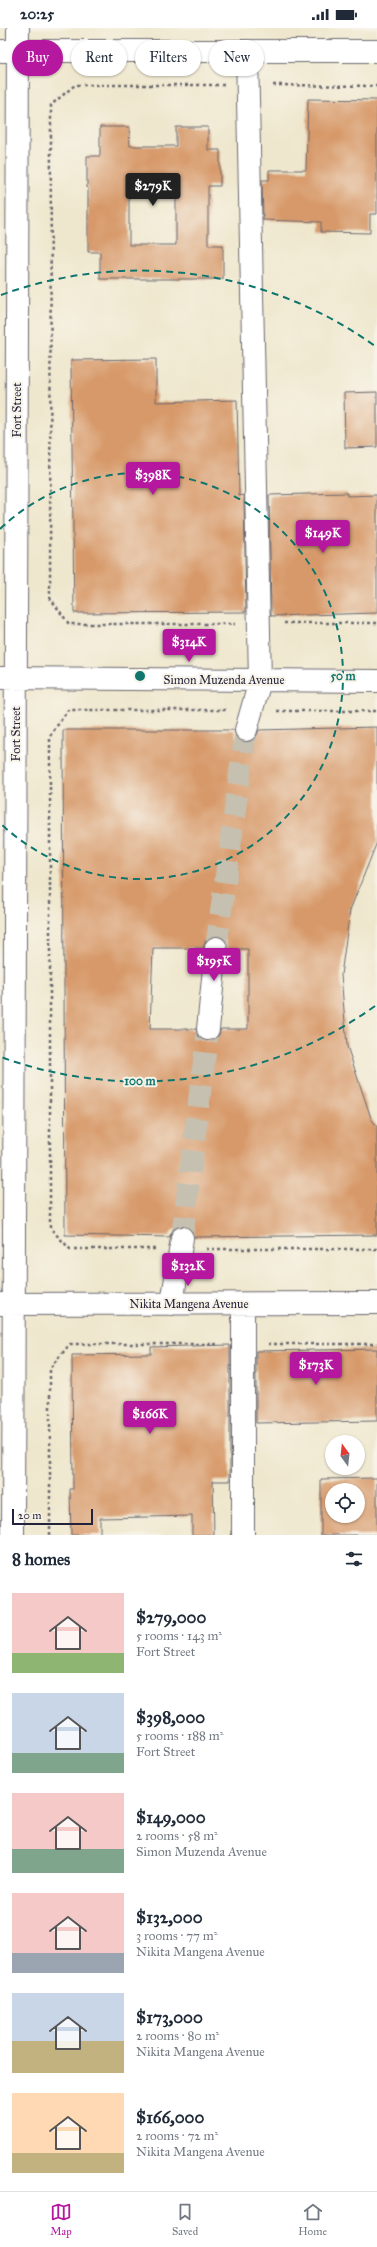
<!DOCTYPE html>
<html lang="en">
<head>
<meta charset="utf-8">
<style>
  body { margin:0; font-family:"IM FELL Great Primer",serif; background:#f6f6f7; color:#1f2937; height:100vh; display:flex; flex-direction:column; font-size:15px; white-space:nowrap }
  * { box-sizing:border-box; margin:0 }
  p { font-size:13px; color:#747a83 }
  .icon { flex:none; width:22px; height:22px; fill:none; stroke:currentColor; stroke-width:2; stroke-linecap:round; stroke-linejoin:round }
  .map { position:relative; height:1507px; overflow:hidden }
  .side { display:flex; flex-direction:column; background:#fff; flex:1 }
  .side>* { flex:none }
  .guide { position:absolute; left:12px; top:12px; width:353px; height:36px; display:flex; gap:8px }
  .needle { width:26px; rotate:345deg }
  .fabs { position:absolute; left:325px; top:1407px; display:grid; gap:8px }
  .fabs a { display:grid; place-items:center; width:40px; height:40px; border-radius:50%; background:#fff; box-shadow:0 1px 3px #0004; font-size:20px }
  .scale { position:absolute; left:12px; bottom:10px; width:81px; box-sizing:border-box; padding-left:4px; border:2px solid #22223b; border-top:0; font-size:11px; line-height:14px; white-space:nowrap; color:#22223b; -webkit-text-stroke:3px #f7f3e8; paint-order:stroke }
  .price { position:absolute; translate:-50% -34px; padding:0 9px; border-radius:4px; background:#b5179e; color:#fff; font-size:13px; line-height:26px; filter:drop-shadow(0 1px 2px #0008) }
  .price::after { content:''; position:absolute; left:50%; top:24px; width:12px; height:9px; margin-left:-6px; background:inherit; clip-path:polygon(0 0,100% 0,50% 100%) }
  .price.on { background:#222; color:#fff }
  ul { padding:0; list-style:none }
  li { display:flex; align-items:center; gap:12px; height:100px; padding:0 12px }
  li span { display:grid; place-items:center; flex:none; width:112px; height:80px; border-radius:0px; color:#555 }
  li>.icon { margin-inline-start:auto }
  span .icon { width:48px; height:48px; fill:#fffc; stroke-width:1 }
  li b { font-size:17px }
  h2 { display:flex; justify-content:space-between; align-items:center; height:48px; padding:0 12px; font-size:17px }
  .pill { padding:0 14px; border-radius:18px; background:#fff; box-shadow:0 1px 3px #0004; font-size:14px; line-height:36px }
  .pill.on { background:#b5179e; color:#fff }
  .status { display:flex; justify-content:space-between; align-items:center; height:28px; padding:0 20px; background:#fff; direction:ltr }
  .status svg { height:11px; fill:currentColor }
  .menu { display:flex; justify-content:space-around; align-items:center; height:56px; border-top:1px solid #e0e1e3; background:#fff; font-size:11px; color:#747a83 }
  .menu a { display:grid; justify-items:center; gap:2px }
  .menu .on { color:#b5179e }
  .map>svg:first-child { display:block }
  .building { fill:#d79969; fill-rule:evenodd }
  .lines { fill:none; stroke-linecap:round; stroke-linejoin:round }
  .minor-tunnel { stroke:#c6c0b0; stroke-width:22; stroke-dasharray:22 11; stroke-linecap:butt }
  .minor-casing { stroke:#6a676e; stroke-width:24 }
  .path { stroke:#6a676e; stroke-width:2.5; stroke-dasharray:3 3; stroke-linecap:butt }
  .minor { stroke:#fff; stroke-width:22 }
  .ring { fill:none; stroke:#0f766e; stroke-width:2; stroke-dasharray:7 5 }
  .labels { text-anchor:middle; stroke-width:4; stroke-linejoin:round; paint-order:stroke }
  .street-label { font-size:12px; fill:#22223b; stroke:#f7f3e8 }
  .centre { fill:#0f766e; stroke:#f7f3e8; stroke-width:2 }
  .ring-label { font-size:12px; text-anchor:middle; font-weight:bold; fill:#0f766e; stroke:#f7f3e8; stroke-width:4; stroke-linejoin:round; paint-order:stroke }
</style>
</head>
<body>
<div class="status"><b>20:25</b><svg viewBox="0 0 49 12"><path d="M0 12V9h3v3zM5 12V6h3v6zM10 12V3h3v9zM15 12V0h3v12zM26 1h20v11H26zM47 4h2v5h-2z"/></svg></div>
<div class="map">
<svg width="377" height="1507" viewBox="0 0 377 1507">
  <rect width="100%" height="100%" fill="#f7f3e8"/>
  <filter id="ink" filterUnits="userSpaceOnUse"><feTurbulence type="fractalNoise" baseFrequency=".025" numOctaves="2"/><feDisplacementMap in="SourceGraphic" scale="8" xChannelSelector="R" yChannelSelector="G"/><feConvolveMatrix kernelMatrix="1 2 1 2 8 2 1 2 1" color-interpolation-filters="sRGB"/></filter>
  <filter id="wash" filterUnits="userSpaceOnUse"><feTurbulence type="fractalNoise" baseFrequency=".012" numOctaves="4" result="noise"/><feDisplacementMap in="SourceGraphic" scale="16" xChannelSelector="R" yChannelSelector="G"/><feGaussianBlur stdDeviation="0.9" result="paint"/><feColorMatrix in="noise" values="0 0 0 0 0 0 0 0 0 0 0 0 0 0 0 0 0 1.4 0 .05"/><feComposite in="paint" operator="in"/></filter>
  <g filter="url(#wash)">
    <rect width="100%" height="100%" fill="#efe7cd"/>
    <g id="blocks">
      <path class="building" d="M 308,71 L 377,72 L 377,186 L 370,186 L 370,205 L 321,204 L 321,194 L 263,192 L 262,152 L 269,152 L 269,142 L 306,142 Z
        M 100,99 L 129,99 L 130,118 L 176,118 L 176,99 L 208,99 L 208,122 L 220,122 L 220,158 L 208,158 L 208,217 L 223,217 L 223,251 L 100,251 L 100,224 L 88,224 L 88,160 L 87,160 L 87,128 L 100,128 ZM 129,168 L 176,168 L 176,217 L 129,217 Z
        M 156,331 L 156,374 L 237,372 L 239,468 L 244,467 L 246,584 L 74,585 L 71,332 Z
        M 377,364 L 377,419 L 345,420 L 344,365 Z
        M 347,465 L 347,468 L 377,467 L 377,585 L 271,588 L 269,467 Z
        M 377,699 L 377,814 L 350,882 L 341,947 L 347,1018 L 371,1090 L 377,1099 L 377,1207 L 194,1209 L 190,1201 L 183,1198 L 173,1202 L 169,1209 L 65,1207 L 63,702 L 234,702 L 237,711 L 249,714 L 255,711 L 259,702 ZM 217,908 L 224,910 L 228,921 L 248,921 L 248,1001 L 221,1001 L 218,1009 L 207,1013 L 200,1011 L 196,1001 L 150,1001 L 153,920 L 203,920 L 206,912 Z
        M 230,1317 L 230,1453 L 213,1453 L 214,1507 L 192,1507 L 192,1488 L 100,1490 L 100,1507 L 71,1507 L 70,1461 L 73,1461 L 72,1327 L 151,1326 L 151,1319 Z
        M 377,1321 L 377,1393 L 256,1395 L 256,1323 Z
        M 377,1450 L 377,1507 L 321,1507 L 321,1451 ZM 332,1462 L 358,1462 L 358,1488 L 332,1488 Z"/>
    </g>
  </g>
  <g filter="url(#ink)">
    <use href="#blocks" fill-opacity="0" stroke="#6a676e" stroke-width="1"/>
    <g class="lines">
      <path class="minor-tunnel" d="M 216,920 L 246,702
        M 182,1210 L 208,1001"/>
      <g class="minor-casing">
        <path id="minor" d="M 0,23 L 377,23
          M 0,650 L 377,653
          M 246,702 L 260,653 L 247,23
          M 208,1001 L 216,920
          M 0,1276 L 377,1275
          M 172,1276 L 182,1210
          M 13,1507 L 18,0
          M 243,1507 L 243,1276"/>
      </g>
      <path class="path" d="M 224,57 L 75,57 L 51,77 L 50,570 L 69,596 L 235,596
        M 273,57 L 377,58
        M 284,595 L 377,595
        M 277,683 L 377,683
        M 155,1221 L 70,1221 L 50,1200 L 50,708 L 68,682 L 226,682
        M 206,1221 L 377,1221
        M 268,1316 L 377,1316
        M 50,1507 L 50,1340 L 70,1316 L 219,1316"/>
      <use href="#minor" class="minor"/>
    </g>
  </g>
  <g class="ring">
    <path d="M0 501A203 203 0 1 1 0 795"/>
    <path d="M375 978A405 405 0 0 1 1 1029M1 267A405 405 0 0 1 375 318"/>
  </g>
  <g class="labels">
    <g class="street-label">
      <text transform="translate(17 382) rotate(-90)" y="4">Fort Street</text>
      <text x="224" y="656">Simon Muzenda Avenue</text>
      <text transform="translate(16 706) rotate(-90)" y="4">Fort Street</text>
      <text x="189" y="1280">Nikita Mangena Avenue</text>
    </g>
  </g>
  <circle cx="140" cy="648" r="6" class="centre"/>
  <g class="ring-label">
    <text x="343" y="652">50 m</text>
    <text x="140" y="1057">100 m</text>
  </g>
</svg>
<div class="fabs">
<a><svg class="needle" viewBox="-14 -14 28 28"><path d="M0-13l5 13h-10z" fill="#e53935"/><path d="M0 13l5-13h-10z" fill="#747a83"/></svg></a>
<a><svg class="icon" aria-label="locate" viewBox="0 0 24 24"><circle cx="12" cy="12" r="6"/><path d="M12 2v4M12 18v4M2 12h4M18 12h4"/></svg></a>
</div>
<div class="scale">20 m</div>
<b class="price on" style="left:153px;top:179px">$279K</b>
<b class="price" style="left:153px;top:468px">$398K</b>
<b class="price" style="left:323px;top:526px">$149K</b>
<b class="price" style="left:189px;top:635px">$314K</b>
<b class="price" style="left:214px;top:954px">$195K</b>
<b class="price" style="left:188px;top:1259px">$132K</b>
<b class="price" style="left:316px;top:1358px">$173K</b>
<b class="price" style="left:150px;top:1407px">$166K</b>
<div class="guide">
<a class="pill on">Buy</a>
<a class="pill">Rent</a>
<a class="pill">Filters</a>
<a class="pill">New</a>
</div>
</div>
<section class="side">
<h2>8 homes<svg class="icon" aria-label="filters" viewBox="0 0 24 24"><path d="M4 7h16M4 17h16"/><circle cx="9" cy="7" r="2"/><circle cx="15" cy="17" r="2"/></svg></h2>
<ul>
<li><span style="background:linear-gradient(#f6c9c9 75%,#8fb573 0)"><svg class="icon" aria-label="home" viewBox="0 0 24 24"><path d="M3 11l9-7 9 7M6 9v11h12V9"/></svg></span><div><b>$279,000</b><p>5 rooms · 143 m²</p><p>Fort Street</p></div></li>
<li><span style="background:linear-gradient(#c9d6e8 75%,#7fa58c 0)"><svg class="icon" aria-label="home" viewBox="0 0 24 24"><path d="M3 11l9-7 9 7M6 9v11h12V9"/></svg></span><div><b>$398,000</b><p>5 rooms · 188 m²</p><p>Fort Street</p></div></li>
<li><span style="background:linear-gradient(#f6c9c9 70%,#7fa58c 0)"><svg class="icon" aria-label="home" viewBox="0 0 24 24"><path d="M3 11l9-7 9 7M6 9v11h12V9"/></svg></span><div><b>$149,000</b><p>2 rooms · 58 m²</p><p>Simon Muzenda Avenue</p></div></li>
<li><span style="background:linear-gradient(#f6c9c9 75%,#9aa5b1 0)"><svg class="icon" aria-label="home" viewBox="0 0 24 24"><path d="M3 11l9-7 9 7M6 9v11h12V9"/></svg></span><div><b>$132,000</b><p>3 rooms · 77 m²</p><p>Nikita Mangena Avenue</p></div></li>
<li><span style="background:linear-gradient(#c9d6e8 60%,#c2b280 0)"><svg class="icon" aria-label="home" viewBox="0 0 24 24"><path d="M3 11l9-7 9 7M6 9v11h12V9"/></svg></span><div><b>$173,000</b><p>2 rooms · 80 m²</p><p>Nikita Mangena Avenue</p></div></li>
<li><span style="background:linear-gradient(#ffd9b3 75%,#c2b280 0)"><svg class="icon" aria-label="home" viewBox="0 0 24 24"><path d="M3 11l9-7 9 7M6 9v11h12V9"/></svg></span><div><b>$166,000</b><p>2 rooms · 72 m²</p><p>Nikita Mangena Avenue</p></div></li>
</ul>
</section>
<nav class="menu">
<a class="on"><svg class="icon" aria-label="map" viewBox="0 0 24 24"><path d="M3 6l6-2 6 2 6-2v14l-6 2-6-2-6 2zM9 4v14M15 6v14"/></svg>Map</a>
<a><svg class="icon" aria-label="saved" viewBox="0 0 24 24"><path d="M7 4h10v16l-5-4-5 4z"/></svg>Saved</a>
<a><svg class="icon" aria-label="home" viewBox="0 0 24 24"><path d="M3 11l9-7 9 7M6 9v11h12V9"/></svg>Home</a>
</nav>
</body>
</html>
